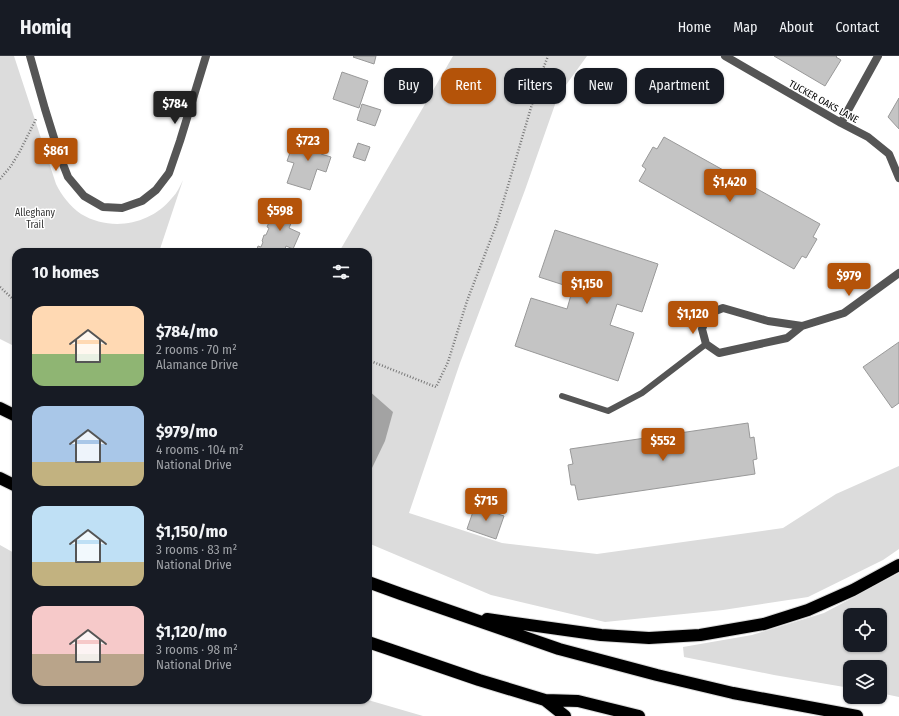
<!DOCTYPE html>
<html lang="en">
<head>
<meta charset="utf-8">
<style>
  body { margin:0; font-family:"Fira Sans Condensed",sans-serif; background:#242831; color:#f1f3f6; height:100vh; display:flex; flex-direction:column; font-size:15px; white-space:nowrap }
  * { box-sizing:border-box; margin:0 }
  p { font-size:13px; color:#9ea1a6 }
  .icon { flex:none; width:22px; height:22px; fill:none; stroke:currentColor; stroke-width:2; stroke-linecap:round; stroke-linejoin:round }
  .map { position:relative; flex:1; overflow:hidden }
  .details { position:absolute; left:12px; top:192px; width:360px; height:456px; display:flex; flex-direction:column; background:#171b24; border-radius:12px; box-shadow:0 1px 3px #0004 }
  .details>* { flex:none }
  .guide { position:absolute; left:384px; top:12px; width:380px; height:36px; display:flex; gap:8px }
  .buttons { position:absolute; left:843px; top:552px; display:grid; gap:8px }
  .buttons a { display:grid; place-items:center; width:44px; height:44px; border-radius:8px; background:#171b24; box-shadow:0 1px 3px #0004; font-size:20px }
  .price { position:absolute; translate:-50% -34px; padding:0 9px; border-radius:4px; background:#b45309; color:#fff; font-size:13px; line-height:26px; filter:drop-shadow(0 1px 2px #0008) }
  .price::after { content:''; position:absolute; left:50%; top:24px; width:12px; height:9px; margin-left:-6px; background:inherit; clip-path:polygon(0 0,100% 0,50% 100%) }
  .price.on { background:#222; color:#fff }
  ul { padding:0; list-style:none }
  li { display:flex; align-items:center; gap:12px; height:100px; padding:0 20px }
  li span { display:grid; place-items:center; flex:none; width:112px; height:80px; border-radius:12px; color:#555 }
  li>.icon { margin-inline-start:auto }
  span .icon { width:48px; height:48px; fill:#fffc; stroke-width:1 }
  li b { font-size:17px }
  h2 { display:flex; justify-content:space-between; align-items:center; height:48px; padding:0 20px; font-size:17px }
  .chip { padding:0 14px; border-radius:12px; background:#171b24; box-shadow:0 1px 3px #0004; font-size:14px; line-height:36px }
  .chip.on { background:#b45309; color:#fff }
  header { display:flex; align-items:center; gap:24px; box-sizing:border-box; height:56px; padding:0 20px; background:#171b24; border-bottom:1px solid #363941 }
  header strong { font-size:19px }
  nav { display:flex; gap:22px; margin-inline-start:auto; font-size:14px }
  .map>svg:first-child { display:block }
  .green { fill:#dcdcdc; fill-rule:evenodd }
  .water { fill:#a3a3a3 }
  .building { fill:#c4c4c4; stroke:#999 }
  .lines { fill:none; stroke-linecap:round; stroke-linejoin:round }
  .highway-casing { stroke:#dbdbdb; stroke-width:14 }
  .path { stroke:#777; stroke-width:2.5; stroke-dasharray:1 2; stroke-linecap:butt }
  .lane { stroke:#555; stroke-width:6 }
  .street { stroke:#555; stroke-width:8 }
  .highway { stroke:#000; stroke-width:12 }
  .labels { text-anchor:middle; stroke-width:3; stroke-linejoin:round; paint-order:stroke }
  .street-label { font-size:10px; fill:#000; stroke:#fff }
  .park-label { font-size:10px; fill:#333; stroke:#fff }
</style>
</head>
<body>
<header>
<strong>Homiq</strong>
<nav><a>Home</a><a>Map</a><a>About</a><a>Contact</a></nav>
</header>
<div class="map">
<svg width="899" height="660" viewBox="0 0 899 660">
  <rect width="100%" height="100%" fill="#fff"/>
  <path class="green" d="M 0,0 L 14,0 L 56,128 C 62,140 70,150 81,158 C 111,176 150,169 172,142 C 177,137 180,130 183,124 L 159,196 L 16,196 L 16,291 L 0,283 Z
    M 453,0 L 587,0 L 558,40 L 525,134 L 460,307 L 409,457 L 502,487 L 597,498 L 783,472 L 836,438 L 899,410 L 899,493 L 883,504 L 808,541 L 723,554 L 605,566 L 491,539 L 368,487 L 368,196 L 339,196 Z
    M 0,489 L 16,498 L 16,644 L 368,644 L 423,660 L 0,660 Z
    M 899,517 L 899,641 L 880,637 L 880,611 L 850,611 L 850,632 L 774,619 L 684,601 L 683,591 L 752,579 L 824,557 ZM 850,559 L 880,559 L 880,589 L 850,589 Z"/>
  <path class="water" d="M 368,334 L 393,356 L 385,385 L 372,412 L 368,411 Z"/>
  <path class="building" d="M 354,0 L 376,0 L 374,8 L 353,1 Z
    M 774,0 L 837,0 L 836,1 L 841,4 L 825,30 Z
    M 342,16 L 368,25 L 359,52 L 333,43 Z
    M 899,42 L 899,73 L 888,61 Z
    M 362,48 L 381,54 L 375,70 L 357,64 Z
    M 304,77 L 325,84 L 321,98 L 331,101 L 326,116 L 317,113 L 310,134 L 287,127 L 294,107 L 287,105 L 291,94 L 297,96 Z
    M 664,81 L 820,168 L 813,181 L 817,183 L 806,202 L 802,200 L 794,213 L 639,125 L 646,113 L 642,110 L 653,91 L 657,93 Z
    M 358,87 L 370,91 L 365,105 L 353,101 Z
    M 277,148 L 296,156 L 289,172 L 300,177 L 293,193 L 286,190 L 284,196 L 256,196 L 258,190 L 261,191 L 263,186 L 262,185 L 264,179 L 266,179 L 269,172 L 267,171 Z
    M 555,174 L 658,208 L 642,256 L 617,248 L 610,269 L 634,277 L 618,325 L 515,290 L 531,242 L 567,253 L 573,232 L 539,221 Z
    M 899,286 L 899,347 L 892,352 L 863,311 Z
    M 748,367 L 750,382 L 754,381 L 757,403 L 753,404 L 755,418 L 578,444 L 575,429 L 571,429 L 568,409 L 573,408 L 570,393 Z
    M 475,450 L 504,460 L 496,483 L 467,473 Z"/>
  <g class="lines">
    <g class="highway-casing">
      <path id="highway" d="M 0,352 L 16,360
        M 0,422 L 16,430
        M 368,526 L 401,538 L 559,593 L 657,619 L 733,637 L 857,660
        M 487,563 L 601,579 L 649,582 L 700,579 L 764,568 L 808,554 L 853,534 L 899,509
        M 368,586 L 479,624 L 545,644 L 578,645 L 639,660
        M 545,644 L 565,660"/>
    </g>
    <path class="path" d="M 0,123 L 11,110 L 20,95 L 36,63
      M 0,231 L 16,246
      M 368,304 L 436,331 L 448,306 L 467,245 L 497,167 L 540,21 L 548,0"/>
    <path class="lane" d="M 562,340 L 608,355 L 642,337 L 706,288"/>
    <path class="street" d="M 30,0 L 45,53 L 59,98 L 68,121 L 84,140 L 103,151 L 122,152 L 142,145 L 156,134 L 169,117 L 180,85 L 206,0
      M 725,0 L 841,67 L 868,81 L 889,98 L 899,122
      M 841,67 L 878,0
      M 802,270 L 768,265 L 723,252 L 708,258 L 702,273 L 706,288 L 719,297 L 787,282 L 802,270 L 844,257 L 899,217"/>
    <use href="#highway" class="highway"/>
  </g>
  <g class="labels">
    <g class="street-label">
      <text transform="translate(824 45) rotate(29)" y="4">TUCKER OAKS LANE</text>
    </g>
    <g class="park-label">
      <text x="35" y="160">Alleghany<tspan x="35" dy="12">Trail</tspan></text>
    </g>
  </g>
</svg>
<div class="buttons">
<a><svg class="icon" aria-label="locate" viewBox="0 0 24 24"><circle cx="12" cy="12" r="6"/><path d="M12 2v4M12 18v4M2 12h4M18 12h4"/></svg></a>
<a><svg class="icon" aria-label="layers" viewBox="0 0 24 24"><path d="M12 4l9 5-9 5-9-5zM3 14l9 5 9-5"/></svg></a>
</div>
<b class="price on" style="left:175px;top:69px">$784</b>
<b class="price" style="left:308px;top:106px">$723</b>
<b class="price" style="left:56px;top:116px">$861</b>
<b class="price" style="left:730px;top:147px">$1,420</b>
<b class="price" style="left:280px;top:176px">$598</b>
<b class="price" style="left:849px;top:241px">$979</b>
<b class="price" style="left:587px;top:249px">$1,150</b>
<b class="price" style="left:693px;top:279px">$1,120</b>
<b class="price" style="left:663px;top:406px">$552</b>
<b class="price" style="left:486px;top:466px">$715</b>
<div class="guide">
<a class="chip">Buy</a>
<a class="chip on">Rent</a>
<a class="chip">Filters</a>
<a class="chip">New</a>
<a class="chip">Apartment</a>
</div>
<section class="details">
<h2>10 homes<svg class="icon" aria-label="filters" viewBox="0 0 24 24"><path d="M4 7h16M4 17h16"/><circle cx="9" cy="7" r="2"/><circle cx="15" cy="17" r="2"/></svg></h2>
<ul>
<li><span style="background:linear-gradient(#ffd9b3 60%,#8fb573 0)"><svg class="icon" aria-label="home" viewBox="0 0 24 24"><path d="M3 11l9-7 9 7M6 9v11h12V9"/></svg></span><div><b>$784/mo</b><p>2 rooms · 70 m²</p><p>Alamance Drive</p></div></li>
<li><span style="background:linear-gradient(#a9c7e8 70%,#c2b280 0)"><svg class="icon" aria-label="home" viewBox="0 0 24 24"><path d="M3 11l9-7 9 7M6 9v11h12V9"/></svg></span><div><b>$979/mo</b><p>4 rooms · 104 m²</p><p>National Drive</p></div></li>
<li><span style="background:linear-gradient(#bfe0f5 70%,#c2b280 0)"><svg class="icon" aria-label="home" viewBox="0 0 24 24"><path d="M3 11l9-7 9 7M6 9v11h12V9"/></svg></span><div><b>$1,150/mo</b><p>3 rooms · 83 m²</p><p>National Drive</p></div></li>
<li><span style="background:linear-gradient(#f6c9c9 60%,#b9a48a 0)"><svg class="icon" aria-label="home" viewBox="0 0 24 24"><path d="M3 11l9-7 9 7M6 9v11h12V9"/></svg></span><div><b>$1,120/mo</b><p>3 rooms · 98 m²</p><p>National Drive</p></div></li>
</ul>
</section>
</div>
</body>
</html>
